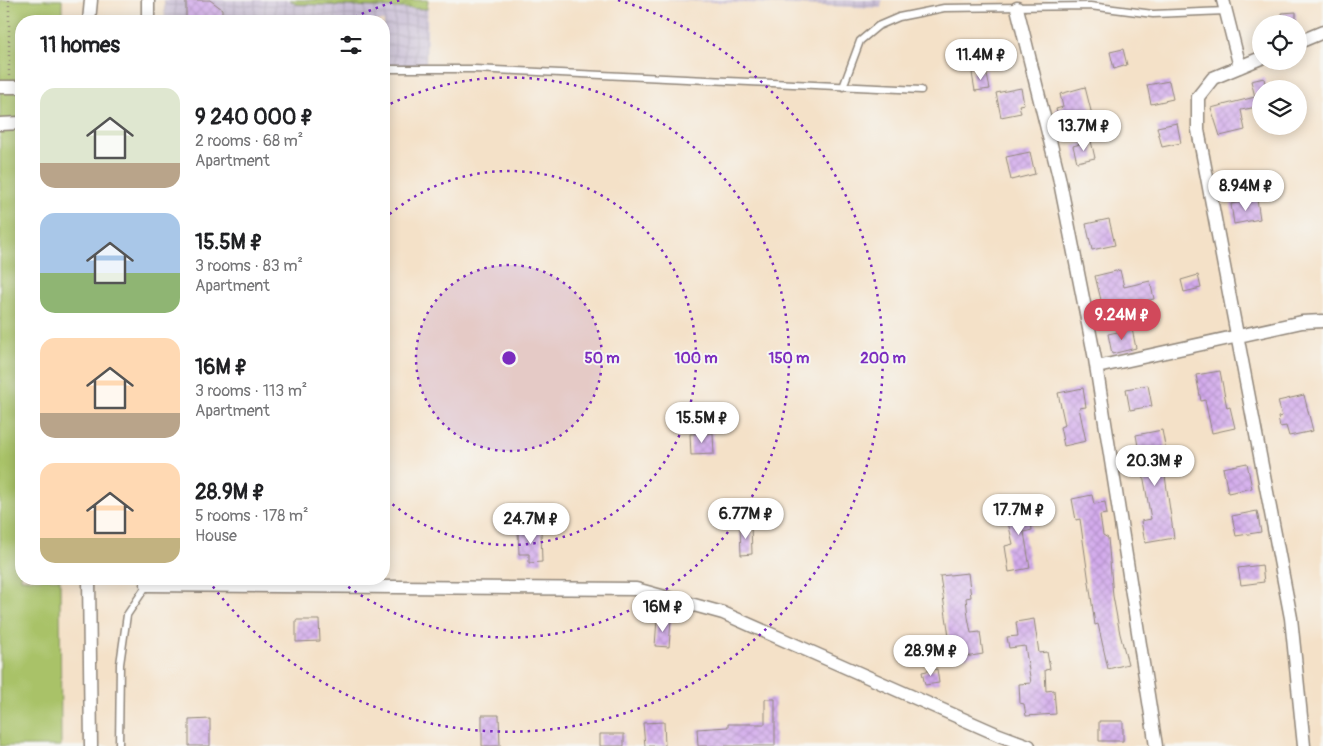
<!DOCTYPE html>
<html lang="en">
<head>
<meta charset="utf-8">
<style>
  body { margin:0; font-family:Pangolin,sans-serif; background:#f6f6f6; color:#202124; height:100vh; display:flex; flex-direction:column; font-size:19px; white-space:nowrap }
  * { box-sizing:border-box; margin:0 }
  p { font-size:16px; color:#757577 }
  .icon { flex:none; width:28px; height:28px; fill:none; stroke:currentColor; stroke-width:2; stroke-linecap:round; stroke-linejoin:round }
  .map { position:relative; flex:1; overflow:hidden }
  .sheet { position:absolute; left:15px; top:15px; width:375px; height:570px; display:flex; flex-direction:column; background:#fff; border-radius:20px; box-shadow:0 2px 12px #0003 }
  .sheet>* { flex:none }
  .controls { position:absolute; left:1252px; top:15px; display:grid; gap:10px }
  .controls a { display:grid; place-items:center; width:55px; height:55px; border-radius:50%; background:#fff; box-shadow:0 2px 12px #0003; font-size:25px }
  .price { position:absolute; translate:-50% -42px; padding:0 11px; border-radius:18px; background:#fff; color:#222; font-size:16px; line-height:32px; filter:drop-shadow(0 1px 2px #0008) }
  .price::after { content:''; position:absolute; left:50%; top:30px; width:15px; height:11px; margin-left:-8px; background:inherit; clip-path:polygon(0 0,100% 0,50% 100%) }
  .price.active { background:#d1495b; color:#fff }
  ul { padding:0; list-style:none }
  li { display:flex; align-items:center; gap:15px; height:125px; padding:0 25px }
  li span { display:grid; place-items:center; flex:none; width:140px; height:100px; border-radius:15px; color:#555 }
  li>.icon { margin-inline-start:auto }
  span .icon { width:60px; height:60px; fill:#fffc; stroke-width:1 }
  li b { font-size:21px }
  h2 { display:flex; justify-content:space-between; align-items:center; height:60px; padding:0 25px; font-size:21px }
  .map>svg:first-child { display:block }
  .industrial { fill:url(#industrial-grid) }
  .park { fill:url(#park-crowns); stroke:#6a764a }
  .garden { fill:#a9c268; stroke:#6a764a }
  .building { fill:url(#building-cross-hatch) }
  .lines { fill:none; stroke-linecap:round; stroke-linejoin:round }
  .service-casing { stroke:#90867a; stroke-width:9 }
  .minor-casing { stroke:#90867a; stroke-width:15 }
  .path { stroke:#90867a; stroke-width:2.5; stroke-dasharray:1 4; stroke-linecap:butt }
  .service { stroke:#fff; stroke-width:6 }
  .minor { stroke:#fff; stroke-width:12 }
  .ring { fill:none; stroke:#7b2cbf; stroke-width:2.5; stroke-dasharray:2.5 5 }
  .centre { fill:#7b2cbf; stroke:#f6f6f2; stroke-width:2.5 }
  .ring-label { font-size:15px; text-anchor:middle; font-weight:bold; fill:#7b2cbf; stroke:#f6f6f2; stroke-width:4; stroke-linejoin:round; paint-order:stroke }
</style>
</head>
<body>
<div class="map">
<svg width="1323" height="746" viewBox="0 0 1323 746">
  <defs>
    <pattern id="industrial-grid" width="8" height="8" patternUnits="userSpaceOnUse" patternTransform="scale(1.25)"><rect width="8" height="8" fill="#cabfd6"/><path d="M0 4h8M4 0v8" fill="none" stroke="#aea4b8"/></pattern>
    <pattern id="park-crowns" width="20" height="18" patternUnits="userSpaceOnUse" patternTransform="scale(1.25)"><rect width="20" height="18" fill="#a9c268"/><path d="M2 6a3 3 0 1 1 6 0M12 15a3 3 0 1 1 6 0" fill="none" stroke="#8a9e56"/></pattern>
    <pattern id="building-cross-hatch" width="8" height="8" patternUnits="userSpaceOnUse" patternTransform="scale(1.25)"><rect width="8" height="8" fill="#d3abec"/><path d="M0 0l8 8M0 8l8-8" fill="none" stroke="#b593cb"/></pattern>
  </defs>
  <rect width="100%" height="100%" fill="#f6f6f2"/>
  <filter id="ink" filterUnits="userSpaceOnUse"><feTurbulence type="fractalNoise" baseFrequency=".02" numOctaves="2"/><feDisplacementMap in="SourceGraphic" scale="10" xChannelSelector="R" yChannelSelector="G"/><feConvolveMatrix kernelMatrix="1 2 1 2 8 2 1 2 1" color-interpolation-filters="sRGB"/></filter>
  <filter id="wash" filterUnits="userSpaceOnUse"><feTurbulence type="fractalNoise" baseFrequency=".0096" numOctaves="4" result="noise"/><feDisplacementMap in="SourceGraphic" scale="20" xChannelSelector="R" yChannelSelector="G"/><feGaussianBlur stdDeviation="1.12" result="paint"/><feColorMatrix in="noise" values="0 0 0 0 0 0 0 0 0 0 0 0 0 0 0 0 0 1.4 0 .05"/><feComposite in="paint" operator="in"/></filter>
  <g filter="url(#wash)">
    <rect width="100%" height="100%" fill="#f4e1c8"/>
    <path class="industrial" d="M 164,0 L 428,0 L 426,69 L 384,68 L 384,21 L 165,21 Z
      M 659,0 L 882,0 L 881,8 Z"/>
    <path class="park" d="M 290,0 L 428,0 L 427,9 L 296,4 Z"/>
    <path class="garden" d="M 0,0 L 62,0 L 62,21 L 21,21 L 21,579 L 60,579 L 61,746 L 0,746 Z"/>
    <g id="blocks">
      <path class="building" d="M 186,0 L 210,0 L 222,9 L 222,21 L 186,21 Z
        M 1296,12 L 1296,24 L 1282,24 L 1282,13 Z
        M 1123,49 L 1127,65 L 1114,69 L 1110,52 Z
        M 986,70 L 990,89 L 975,91 L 972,73 Z
        M 1264,78 L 1266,89 L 1261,89 L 1261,108 L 1257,108 L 1257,107 L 1241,110 L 1245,130 L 1220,136 L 1211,108 L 1255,97 L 1251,81 Z
        M 1169,81 L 1173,99 L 1151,104 L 1147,85 Z
        M 1085,87 L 1093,119 L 1061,128 L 1056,109 L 1063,107 L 1060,94 Z
        M 1021,88 L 1024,104 L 1019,105 L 1021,113 L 1001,117 L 996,93 Z
        M 1177,123 L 1181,143 L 1162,147 L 1157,127 Z
        M 1091,141 L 1095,158 L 1077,162 L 1073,146 Z
        M 1030,152 L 1035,174 L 1011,180 L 1006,157 Z
        M 1257,199 L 1260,219 L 1234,224 L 1231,204 Z
        M 1109,219 L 1115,245 L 1092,250 L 1086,224 Z
        M 1120,270 L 1124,287 L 1150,281 L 1154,299 L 1133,303 L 1133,301 L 1103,308 L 1095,276 Z
        M 1198,275 L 1201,288 L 1184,292 L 1181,280 Z
        M 1132,329 L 1136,348 L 1112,354 L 1108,334 Z
        M 1220,371 L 1227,408 L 1230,407 L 1235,428 L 1212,433 L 1205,400 L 1201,401 L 1196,375 Z
        M 1148,385 L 1152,406 L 1130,410 L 1126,389 Z
        M 1083,388 L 1086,407 L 1079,408 L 1086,441 L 1064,446 L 1060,427 L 1065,425 L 1058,393 Z
        M 1304,395 L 1313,431 L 1289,436 L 1286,426 L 1280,427 L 1278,417 L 1282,416 L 1278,401 Z
        M 1162,430 L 1168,461 L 1163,462 L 1174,538 L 1145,543 L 1141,521 L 1151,519 L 1136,435 Z
        M 713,433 L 714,454 L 691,455 L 690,434 Z
        M 1247,463 L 1252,488 L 1228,493 L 1223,468 Z
        M 1092,495 L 1094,504 L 1105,502 L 1107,514 L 1100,515 L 1103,535 L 1108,538 L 1113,596 L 1120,634 L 1128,664 L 1108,669 L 1098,624 L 1095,625 L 1080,519 L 1076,520 L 1072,499 Z
        M 1034,503 L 1037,516 L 1030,518 L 1032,530 L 1024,532 L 1030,568 L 1009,572 L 1005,546 L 1013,544 L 1005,509 Z
        M 1257,511 L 1261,532 L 1236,536 L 1232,516 Z
        M 751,524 L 752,554 L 741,555 L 740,525 Z
        M 518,530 L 541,530 L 542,562 L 529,563 L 529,554 L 519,554 Z
        M 1262,565 L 1264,582 L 1241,585 L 1238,568 Z
        M 968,573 L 971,597 L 966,598 L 968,617 L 971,633 L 980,632 L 983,654 L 941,661 L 938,645 L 950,643 L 940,576 Z
        M 657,619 L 671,620 L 669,647 L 655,646 Z
        M 1034,619 L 1039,653 L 1047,652 L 1050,669 L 1045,670 L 1046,691 L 1054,690 L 1056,714 L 1026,716 L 1024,704 L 1020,703 L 1019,684 L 1031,683 L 1025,646 L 1009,648 L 1007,637 L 1018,636 L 1016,622 Z
        M 296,620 L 319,620 L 320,641 L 296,642 Z
        M 937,669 L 939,683 L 925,685 L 922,672 Z
        M 765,699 L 775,699 L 775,746 L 698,746 L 697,729 L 728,727 L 728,724 L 765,724 Z
        M 482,715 L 499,715 L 500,746 L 482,746 Z
        M 210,719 L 210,746 L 189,746 L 189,720 Z
        M 1099,721 L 1123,721 L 1123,741 L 1099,741 Z
        M 664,722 L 665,746 L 645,746 L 643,723 Z
        M 600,734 L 624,734 L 624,746 L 600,746 Z"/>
    </g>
  </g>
  <g filter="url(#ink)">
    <use href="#blocks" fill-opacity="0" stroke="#90867a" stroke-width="1"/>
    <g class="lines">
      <g class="service-casing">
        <path id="service" d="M 384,69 L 474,69 L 921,90
          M 843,87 L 860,41 L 878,26 L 899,17 L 944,8 L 1090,6 L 1153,14 L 1226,11
          M 119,746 L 120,664 L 127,615 L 147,585"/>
      </g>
      <g class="minor-casing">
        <path id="minor" d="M 148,0 L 148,21
          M 1223,0 L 1240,67
          M 1017,8 L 1059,177 L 1095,359 L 1156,746
          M 89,21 L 91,0
          M 1299,42 L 1323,32
          M 1261,58 L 1213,78 L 1198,97 L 1198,130 L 1291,618 L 1304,746
          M 0,87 L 21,87
          M 0,124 L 21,123
          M 1097,367 L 1302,322 L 1323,321
          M 89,579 L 91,746
          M 147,579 L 147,585 L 636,589 L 723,613 L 999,735 L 1029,746"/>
      </g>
      <path class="path" d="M 9,76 L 9,0"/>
      <use href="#service" class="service"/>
      <use href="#minor" class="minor"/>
    </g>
  </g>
  <circle cx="509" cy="358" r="93" fill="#7b2cbf" fill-opacity=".12"/>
  <g class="ring">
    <circle cx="509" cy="358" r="93"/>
    <path d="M384 219A187 187 0 1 1 384 497"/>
    <path d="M384 107A280 280 0 1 1 339 580"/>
    <path d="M348 20A374 374 0 0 1 400 0M618 0A374 374 0 1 1 208 580"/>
  </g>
  <circle cx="509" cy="358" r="8" class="centre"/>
  <g class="ring-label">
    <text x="602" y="363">50 m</text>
    <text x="696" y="363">100 m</text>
    <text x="789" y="363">150 m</text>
    <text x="883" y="363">200 m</text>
  </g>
</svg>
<div class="controls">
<a><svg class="icon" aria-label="locate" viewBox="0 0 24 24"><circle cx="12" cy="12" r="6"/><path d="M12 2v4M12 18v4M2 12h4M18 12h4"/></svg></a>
<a><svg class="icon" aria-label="layers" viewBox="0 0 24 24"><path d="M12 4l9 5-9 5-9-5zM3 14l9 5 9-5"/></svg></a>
</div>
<b class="price" style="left:981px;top:81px">11.4M ₽</b>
<b class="price" style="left:1084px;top:152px">13.7M ₽</b>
<b class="price" style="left:1246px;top:212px">8.94M ₽</b>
<b class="price active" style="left:1122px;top:341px">9.24M ₽</b>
<b class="price" style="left:702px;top:444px">15.5M ₽</b>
<b class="price" style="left:1155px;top:487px">20.3M ₽</b>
<b class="price" style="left:1019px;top:536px">17.7M ₽</b>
<b class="price" style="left:746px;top:540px">6.77M ₽</b>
<b class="price" style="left:531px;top:545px">24.7M ₽</b>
<b class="price" style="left:663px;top:633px">16M ₽</b>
<b class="price" style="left:931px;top:677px">28.9M ₽</b>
<section class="sheet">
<h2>11 homes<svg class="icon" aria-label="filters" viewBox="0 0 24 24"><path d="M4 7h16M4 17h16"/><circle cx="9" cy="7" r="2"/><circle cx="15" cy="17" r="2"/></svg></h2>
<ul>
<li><span style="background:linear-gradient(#dfe7d0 75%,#b9a48a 0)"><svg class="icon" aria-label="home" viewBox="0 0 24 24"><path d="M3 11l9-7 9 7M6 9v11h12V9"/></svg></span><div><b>9 240 000 ₽</b><p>2 rooms · 68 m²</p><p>Apartment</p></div></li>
<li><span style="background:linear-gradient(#a9c7e8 60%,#8fb573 0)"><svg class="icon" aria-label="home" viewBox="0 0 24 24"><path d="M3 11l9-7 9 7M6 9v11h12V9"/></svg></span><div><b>15.5M ₽</b><p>3 rooms · 83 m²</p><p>Apartment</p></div></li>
<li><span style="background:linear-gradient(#ffd9b3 75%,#b9a48a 0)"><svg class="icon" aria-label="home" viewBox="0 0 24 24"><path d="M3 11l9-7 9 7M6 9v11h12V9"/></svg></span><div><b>16M ₽</b><p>3 rooms · 113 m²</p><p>Apartment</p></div></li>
<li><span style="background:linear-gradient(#ffd9b3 75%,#c2b280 0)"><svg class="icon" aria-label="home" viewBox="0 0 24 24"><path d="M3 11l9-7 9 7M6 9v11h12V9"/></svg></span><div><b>28.9M ₽</b><p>5 rooms · 178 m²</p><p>House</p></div></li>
</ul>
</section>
</div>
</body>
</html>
